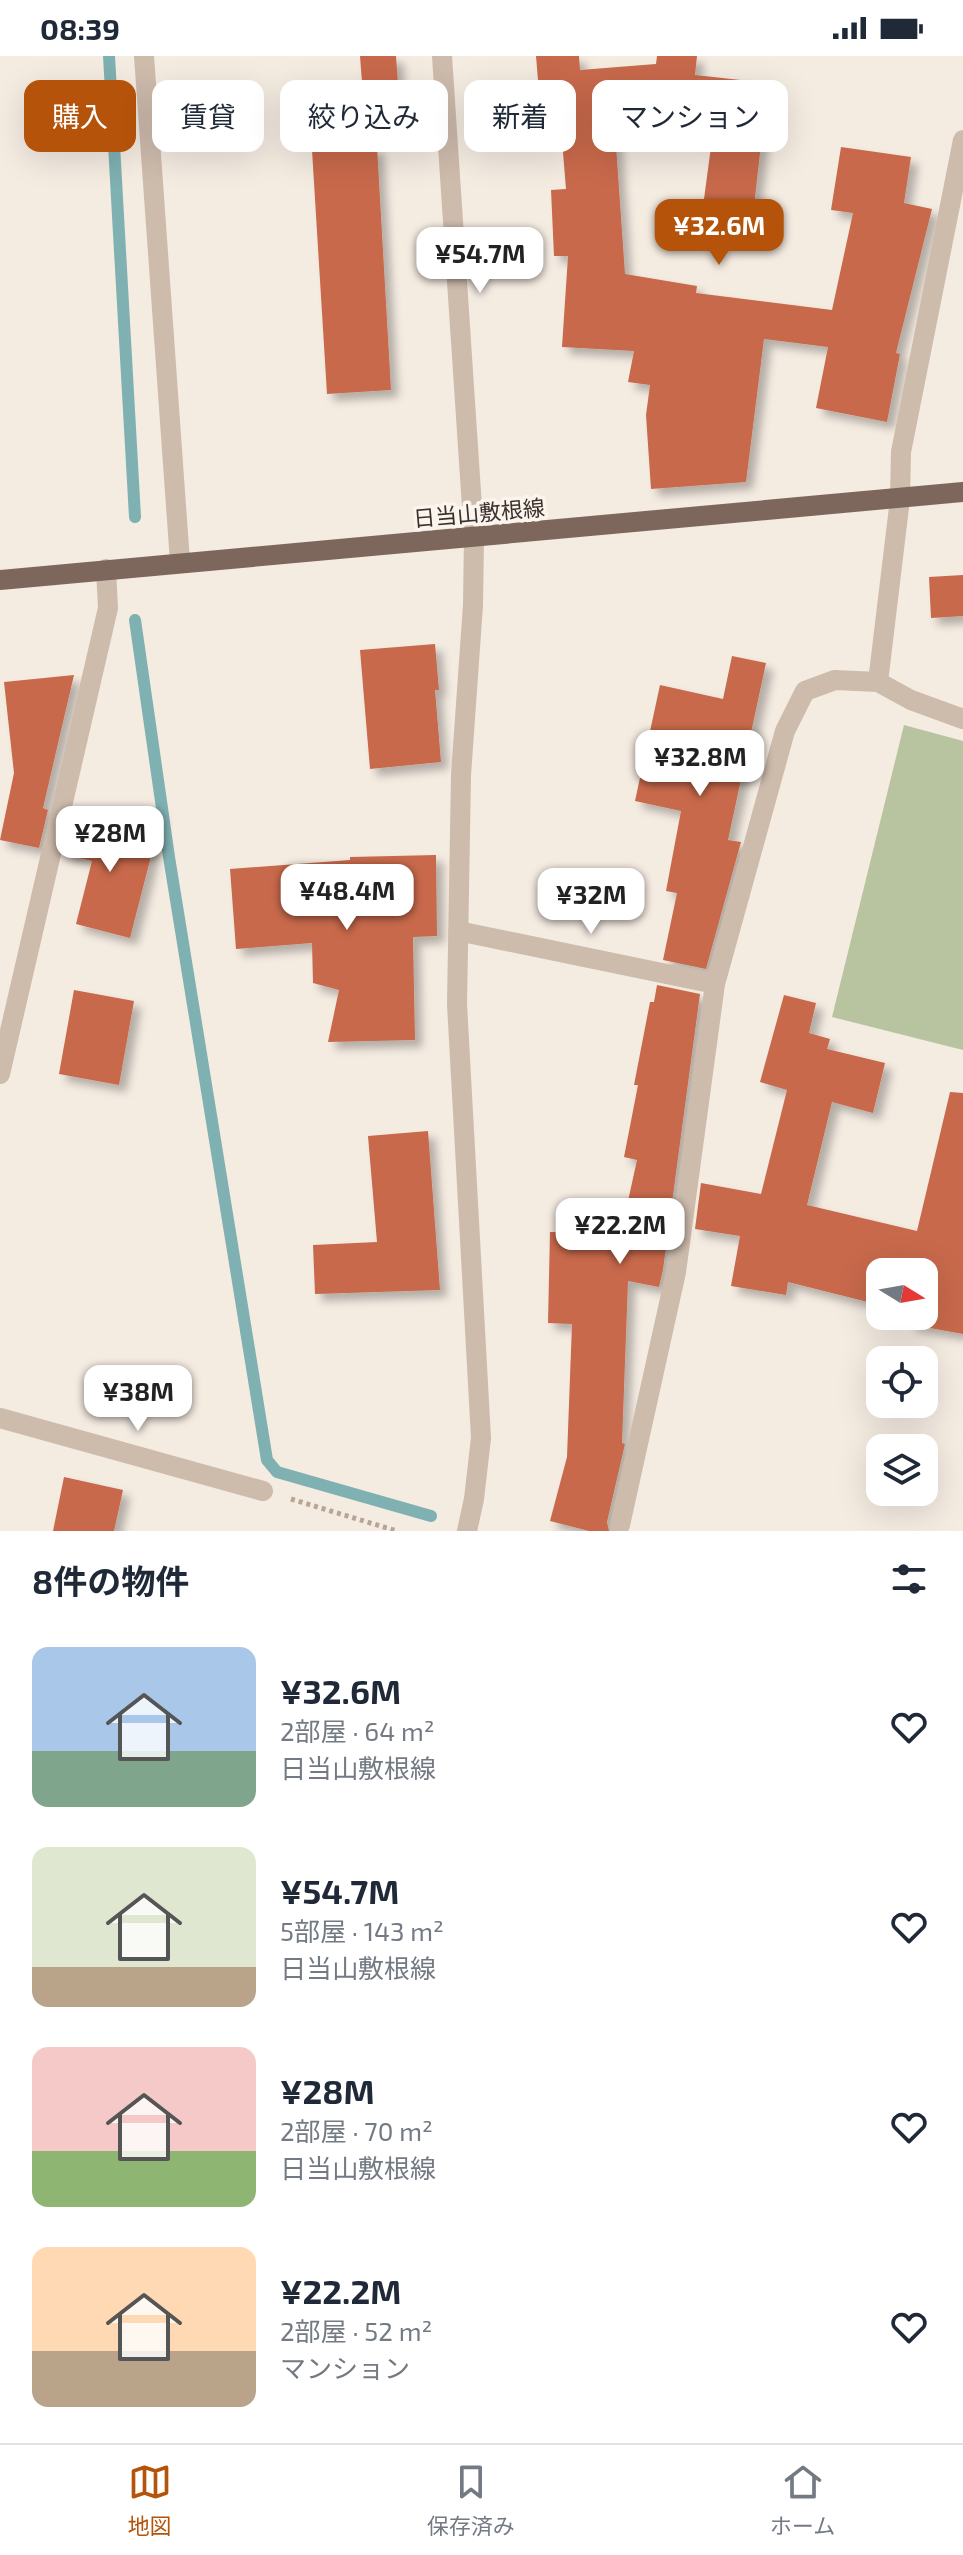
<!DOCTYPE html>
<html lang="ja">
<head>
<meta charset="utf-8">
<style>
  body { margin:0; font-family:"Exo 2","Noto Sans JP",sans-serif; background:#f2f2f3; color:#1f2937; height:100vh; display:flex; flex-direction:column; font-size:30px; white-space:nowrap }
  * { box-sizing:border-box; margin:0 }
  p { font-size:26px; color:#747a83 }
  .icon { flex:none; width:44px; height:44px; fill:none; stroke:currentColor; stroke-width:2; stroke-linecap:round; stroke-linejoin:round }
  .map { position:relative; height:1475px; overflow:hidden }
  .sheet { display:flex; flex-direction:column; background:#fff; flex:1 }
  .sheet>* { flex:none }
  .hud { position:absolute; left:24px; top:24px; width:916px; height:72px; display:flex; gap:16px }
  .needle { width:52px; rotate:101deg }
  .fabs { position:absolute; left:866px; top:1202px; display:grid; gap:16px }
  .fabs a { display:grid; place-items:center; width:72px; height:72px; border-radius:16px; background:#fff; box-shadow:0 8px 32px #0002; font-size:40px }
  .price { position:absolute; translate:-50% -68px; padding:0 18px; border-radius:16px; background:#fff; color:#222; font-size:26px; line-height:52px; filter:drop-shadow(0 2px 4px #0008) }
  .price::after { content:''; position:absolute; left:50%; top:48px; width:24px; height:18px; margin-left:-12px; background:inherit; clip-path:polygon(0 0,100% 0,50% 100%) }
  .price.on { background:#b45309; color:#fff }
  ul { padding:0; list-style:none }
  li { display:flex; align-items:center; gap:24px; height:200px; padding:0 32px }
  li span { display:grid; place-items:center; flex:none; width:224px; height:160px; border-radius:16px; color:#555 }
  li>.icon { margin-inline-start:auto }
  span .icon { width:96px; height:96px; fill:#fffc; stroke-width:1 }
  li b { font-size:34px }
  h2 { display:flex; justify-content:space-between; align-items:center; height:96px; padding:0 32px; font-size:34px }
  .pill { padding:0 28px; border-radius:16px; background:#fff; box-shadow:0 8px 32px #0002; font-size:28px; line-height:72px }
  .pill.on { background:#b45309; color:#fff }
  .status { display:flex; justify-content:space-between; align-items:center; height:56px; padding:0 40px; background:#fff; direction:ltr }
  .status svg { height:22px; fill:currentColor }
  .tabs { display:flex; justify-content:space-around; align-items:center; height:112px; border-top:2px solid #e0e1e3; background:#fff; font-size:22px; color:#747a83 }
  .tabs a { display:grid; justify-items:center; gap:4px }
  .tabs .on { color:#b45309 }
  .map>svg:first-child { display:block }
  .green { fill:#b8c4a0 }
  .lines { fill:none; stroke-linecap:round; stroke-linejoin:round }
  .stream { stroke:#7fb0b2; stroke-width:12 }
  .building { fill:#c8694b; filter:url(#shadow) }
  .path { stroke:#b9a596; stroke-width:5; stroke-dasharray:4 4; stroke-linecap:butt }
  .minor { stroke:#cdbbac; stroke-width:20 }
  .major { stroke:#7d675c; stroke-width:20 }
  .labels { text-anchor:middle; stroke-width:7; stroke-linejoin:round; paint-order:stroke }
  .street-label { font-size:22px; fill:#3b302b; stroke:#fbf5ee }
</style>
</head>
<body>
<div class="status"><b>08:39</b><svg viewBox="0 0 49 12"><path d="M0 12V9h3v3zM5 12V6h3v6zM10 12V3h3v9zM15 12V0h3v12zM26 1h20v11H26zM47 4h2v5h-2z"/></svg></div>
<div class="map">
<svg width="963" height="1475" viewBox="0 0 963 1475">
  <defs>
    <filter id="shadow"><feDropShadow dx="7" dy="7" stdDeviation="4" flood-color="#0004"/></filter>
  </defs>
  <rect width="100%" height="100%" fill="#f4ebe1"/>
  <path class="green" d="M 904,669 L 963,685 L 963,994 L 832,961 Z"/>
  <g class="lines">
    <path class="stream" d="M 109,0 L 135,461
      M 135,564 L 169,801 L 267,1404 L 277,1416 L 431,1460"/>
  </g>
  <path class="building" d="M 360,0 L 396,0 L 401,69 L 358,72 L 354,27 L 362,26 Z
    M 536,0 L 579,0 L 580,14 L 656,8 L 657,0 L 697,0 L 695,19 L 768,27 L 754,150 L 704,143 L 712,83 L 615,75 L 625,218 L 697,230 L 696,237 L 832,254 L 853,157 L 831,154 L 841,91 L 911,101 L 904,147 L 932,153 L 896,297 L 900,298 L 887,366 L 816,352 L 828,291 L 764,283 L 746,426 L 651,433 L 646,359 L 650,329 L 628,326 L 634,295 L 562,291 L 568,200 L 554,200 L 551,134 L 566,133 L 558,35 L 539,36 Z
    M 377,90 L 391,334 L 327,338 L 312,94 Z
    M 963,519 L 963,560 L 931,562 L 929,521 Z
    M 435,588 L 439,634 L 435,634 L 441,706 L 370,713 L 360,594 Z
    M 732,600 L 766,607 L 728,784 L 741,786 L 706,913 L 663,904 L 677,837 L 666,835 L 681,755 L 635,745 L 660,629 L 723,643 Z
    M 74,619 L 43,752 L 48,754 L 39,792 L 0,784 L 14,717 L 4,626 Z
    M 73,760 L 156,781 L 130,882 L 76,868 L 92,805 L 64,798 Z
    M 436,799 L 437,880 L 413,881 L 415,984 L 328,986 L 339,934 L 313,927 L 312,887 L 236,893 L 230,813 L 350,804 L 350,801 Z
    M 657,929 L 700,938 L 663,1214 L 659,1231 L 628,1225 L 622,1387 L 625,1388 L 607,1466 L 609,1475 L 589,1475 L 550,1465 L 567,1401 L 572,1268 L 548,1267 L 550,1176 L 621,1177 L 637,1104 L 624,1101 L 638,1029 L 634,1029 L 650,946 L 654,946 Z
    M 74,934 L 134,945 L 119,1029 L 59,1018 Z
    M 784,939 L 816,947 L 809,977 L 830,983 L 827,993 L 885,1007 L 873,1057 L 832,1046 L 807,1149 L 917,1175 L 950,1036 L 963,1037 L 963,1278 L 908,1268 L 909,1260 L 924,1260 L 924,1216 L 880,1216 L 880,1249 L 788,1226 L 786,1239 L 731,1230 L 740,1180 L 695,1173 L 701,1127 L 761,1138 L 787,1034 L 760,1026 Z
    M 428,1075 L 440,1234 L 315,1238 L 313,1189 L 377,1186 L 368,1080 Z
    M 64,1421 L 123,1434 L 114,1475 L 53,1475 Z"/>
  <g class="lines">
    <path class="path" d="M 291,1443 L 397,1475"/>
    <path class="minor" d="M 144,0 L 180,506
      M 442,0 L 474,481 L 473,549 L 461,719 L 457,948 L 481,1382 L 474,1443 L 467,1475
      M 878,626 L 911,644 L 963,663
      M 458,875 L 715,928
      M 0,1018 L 108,552 L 106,513
      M 0,1362 L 263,1435
      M 620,1469 L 676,1216 L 715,928 L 785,675 L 805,635 L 835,624 L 878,626 L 900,443 L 901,396 L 963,84"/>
    <path class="major" d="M 0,524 L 963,436"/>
  </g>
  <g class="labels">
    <g class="street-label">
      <text transform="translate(479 457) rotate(-5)" y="8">日当山敷根線</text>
    </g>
  </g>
</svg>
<div class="fabs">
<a><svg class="needle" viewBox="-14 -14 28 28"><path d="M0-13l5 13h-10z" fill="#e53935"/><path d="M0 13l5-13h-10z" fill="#747a83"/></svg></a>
<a><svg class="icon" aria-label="locate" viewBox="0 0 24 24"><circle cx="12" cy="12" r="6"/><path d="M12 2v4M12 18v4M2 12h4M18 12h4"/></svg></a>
<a><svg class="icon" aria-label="layers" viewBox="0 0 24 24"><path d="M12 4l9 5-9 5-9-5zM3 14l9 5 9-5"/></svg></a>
</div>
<b class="price on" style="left:719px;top:211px">¥32.6M</b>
<b class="price" style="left:480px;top:239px">¥54.7M</b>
<b class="price" style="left:700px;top:742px">¥32.8M</b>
<b class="price" style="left:110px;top:818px">¥28M</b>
<b class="price" style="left:347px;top:876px">¥48.4M</b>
<b class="price" style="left:591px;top:880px">¥32M</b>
<b class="price" style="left:620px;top:1210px">¥22.2M</b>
<b class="price" style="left:138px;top:1377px">¥38M</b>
<div class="hud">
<a class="pill on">購入</a>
<a class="pill">賃貸</a>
<a class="pill">絞り込み</a>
<a class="pill">新着</a>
<a class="pill">マンション</a>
</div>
</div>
<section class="sheet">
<h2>8件の物件<svg class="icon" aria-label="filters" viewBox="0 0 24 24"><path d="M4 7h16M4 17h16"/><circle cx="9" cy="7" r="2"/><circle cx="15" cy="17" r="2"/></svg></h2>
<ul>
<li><span style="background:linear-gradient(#a9c7e8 65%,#7fa58c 0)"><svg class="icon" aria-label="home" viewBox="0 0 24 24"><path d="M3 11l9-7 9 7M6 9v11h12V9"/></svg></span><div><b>¥32.6M</b><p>2部屋 · 64 m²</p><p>日当山敷根線</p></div><svg class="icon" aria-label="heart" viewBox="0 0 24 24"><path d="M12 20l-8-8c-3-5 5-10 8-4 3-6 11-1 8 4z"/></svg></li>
<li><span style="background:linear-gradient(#dfe7d0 75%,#b9a48a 0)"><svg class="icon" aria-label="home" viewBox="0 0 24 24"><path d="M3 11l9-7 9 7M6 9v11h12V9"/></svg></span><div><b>¥54.7M</b><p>5部屋 · 143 m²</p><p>日当山敷根線</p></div><svg class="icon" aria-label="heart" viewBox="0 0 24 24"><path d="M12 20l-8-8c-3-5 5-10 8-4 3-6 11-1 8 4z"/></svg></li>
<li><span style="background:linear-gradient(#f6c9c9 65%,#8fb573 0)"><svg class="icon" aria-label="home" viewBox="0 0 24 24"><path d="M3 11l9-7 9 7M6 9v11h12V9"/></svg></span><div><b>¥28M</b><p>2部屋 · 70 m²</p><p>日当山敷根線</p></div><svg class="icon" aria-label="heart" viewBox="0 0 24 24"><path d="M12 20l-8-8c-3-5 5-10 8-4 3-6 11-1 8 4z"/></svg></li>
<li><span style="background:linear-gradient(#ffd9b3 65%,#b9a48a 0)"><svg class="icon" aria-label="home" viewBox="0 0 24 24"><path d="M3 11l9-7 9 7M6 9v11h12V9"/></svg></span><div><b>¥22.2M</b><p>2部屋 · 52 m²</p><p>マンション</p></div><svg class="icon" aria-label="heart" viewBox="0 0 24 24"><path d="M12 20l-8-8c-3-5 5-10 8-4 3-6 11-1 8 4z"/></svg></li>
</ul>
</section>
<nav class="tabs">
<a class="on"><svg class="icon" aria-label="map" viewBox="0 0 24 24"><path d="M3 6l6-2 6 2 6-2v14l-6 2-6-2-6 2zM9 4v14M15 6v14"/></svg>地図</a>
<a><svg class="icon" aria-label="saved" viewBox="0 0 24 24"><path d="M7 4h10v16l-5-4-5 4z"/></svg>保存済み</a>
<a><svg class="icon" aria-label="home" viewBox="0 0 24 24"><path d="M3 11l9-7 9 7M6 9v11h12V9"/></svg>ホーム</a>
</nav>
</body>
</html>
